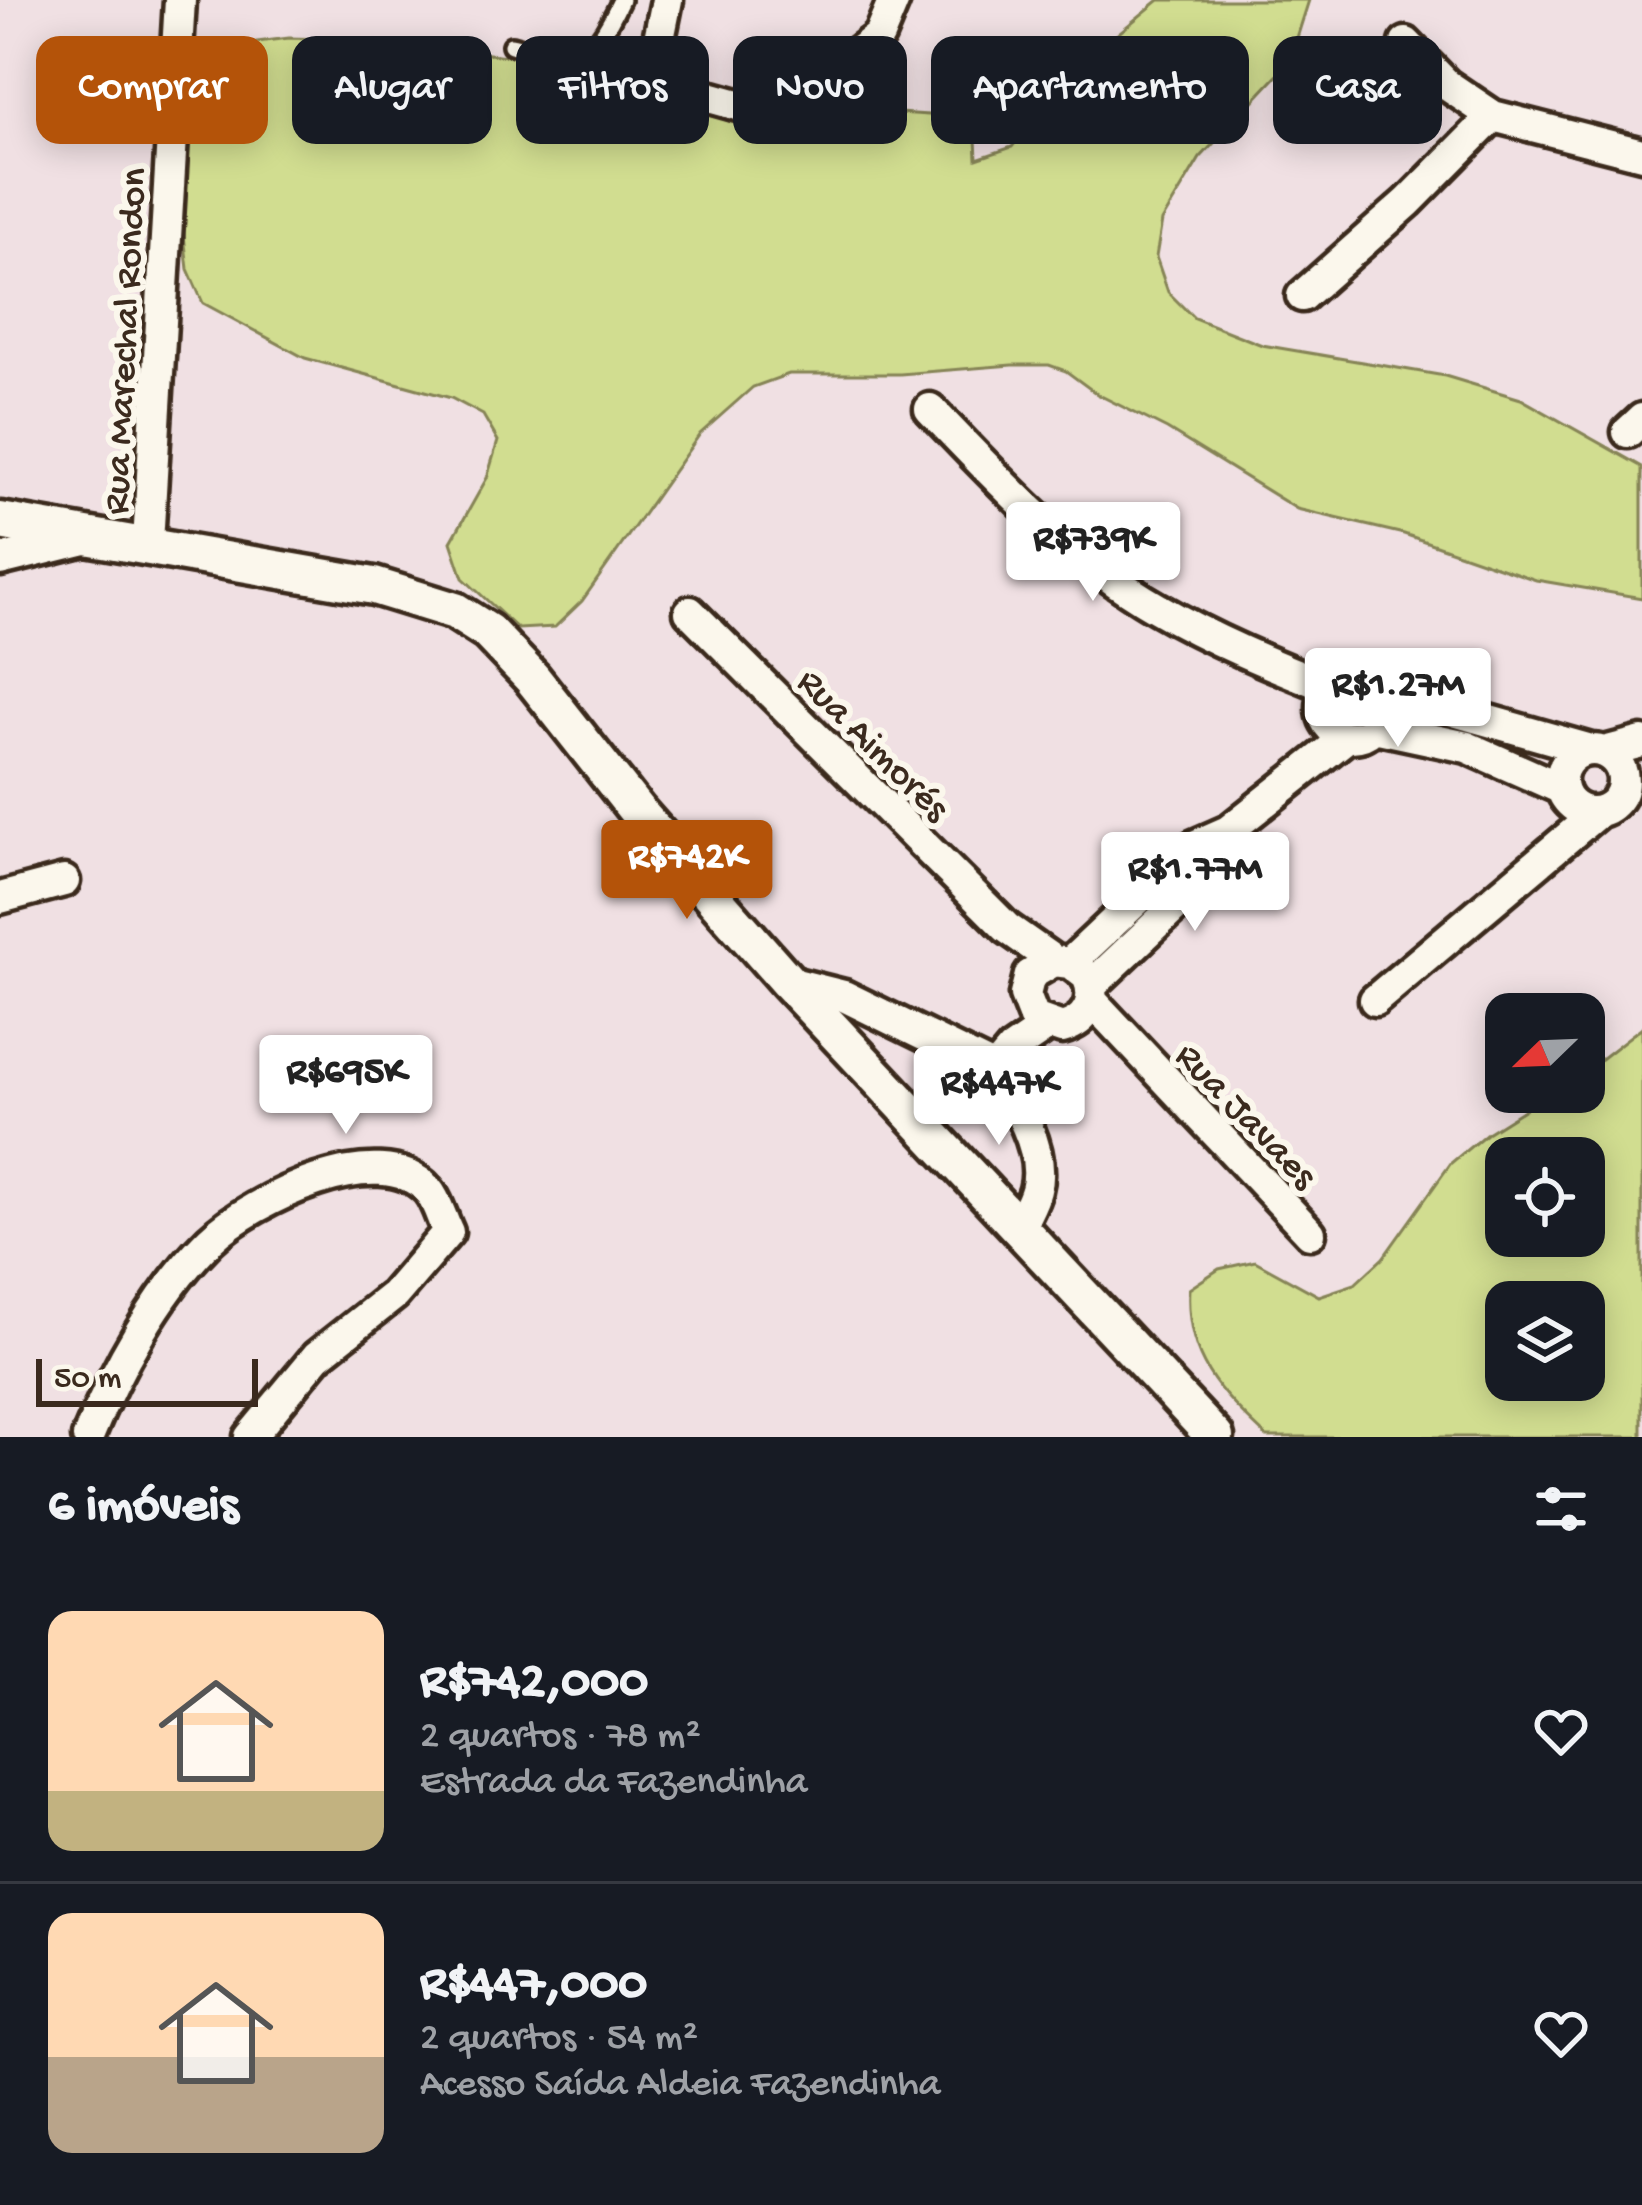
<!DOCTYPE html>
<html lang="pt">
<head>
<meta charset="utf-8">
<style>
  body { margin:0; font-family:"Gochi Hand",sans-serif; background:#20242c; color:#f1f3f6; height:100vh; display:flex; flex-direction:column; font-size:45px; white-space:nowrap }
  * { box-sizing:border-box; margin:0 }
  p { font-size:39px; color:#9ea1a6 }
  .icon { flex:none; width:66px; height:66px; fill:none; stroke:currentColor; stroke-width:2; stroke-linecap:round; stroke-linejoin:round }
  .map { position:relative; height:1437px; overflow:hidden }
  .details { display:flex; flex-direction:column; background:#171b24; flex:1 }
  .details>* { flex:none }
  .guide { position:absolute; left:36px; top:36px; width:1572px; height:108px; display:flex; gap:24px }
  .needle { width:78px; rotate:247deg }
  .controls { position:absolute; left:1485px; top:993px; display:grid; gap:24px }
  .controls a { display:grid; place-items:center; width:120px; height:120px; border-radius:24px; background:#171b24; box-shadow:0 6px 30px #0003; font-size:60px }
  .scale { position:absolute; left:36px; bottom:30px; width:222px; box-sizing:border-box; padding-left:12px; border:6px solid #3b2a1e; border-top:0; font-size:33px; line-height:42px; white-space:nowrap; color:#3b2a1e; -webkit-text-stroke:9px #fbf7ec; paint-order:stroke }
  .price { position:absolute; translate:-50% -102px; padding:0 27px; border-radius:12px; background:#fff; color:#222; font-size:39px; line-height:78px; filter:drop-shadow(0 3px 6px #0008) }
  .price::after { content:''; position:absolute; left:50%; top:72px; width:36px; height:27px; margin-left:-18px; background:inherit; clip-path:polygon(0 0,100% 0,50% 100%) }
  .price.current { background:#b45309; color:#fff }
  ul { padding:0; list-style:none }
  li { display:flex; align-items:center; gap:36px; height:300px; padding:0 48px }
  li+li { border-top:3px solid #363941 }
  li span { display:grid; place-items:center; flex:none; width:336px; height:240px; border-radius:24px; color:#555 }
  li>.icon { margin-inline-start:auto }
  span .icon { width:144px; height:144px; fill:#fffc; stroke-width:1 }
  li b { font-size:51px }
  h2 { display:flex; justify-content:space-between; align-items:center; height:144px; padding:0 48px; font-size:51px }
  .chip { padding:0 42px; border-radius:24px; background:#171b24; box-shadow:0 6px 30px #0003; font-size:42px; line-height:108px }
  .chip.current { background:#b45309; color:#fff }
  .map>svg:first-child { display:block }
  .green { fill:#d1dd90; stroke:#868457; stroke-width:3; fill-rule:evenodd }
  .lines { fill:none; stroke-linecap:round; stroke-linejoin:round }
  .service-casing { stroke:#3b2a1e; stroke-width:24 }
  .minor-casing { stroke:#3b2a1e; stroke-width:39 }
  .tertiary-casing { stroke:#3b2a1e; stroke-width:45 }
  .service { stroke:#fbf7ec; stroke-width:15 }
  .minor { stroke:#fbf7ec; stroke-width:30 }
  .tertiary { stroke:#fbf7ec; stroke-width:36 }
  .labels { text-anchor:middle; stroke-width:12; stroke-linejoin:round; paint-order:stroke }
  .street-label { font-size:39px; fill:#3b2a1e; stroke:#fbf7ec }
</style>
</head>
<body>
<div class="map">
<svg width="1642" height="1437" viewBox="0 0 1642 1437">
  <rect width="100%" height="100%" fill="#f0e0e3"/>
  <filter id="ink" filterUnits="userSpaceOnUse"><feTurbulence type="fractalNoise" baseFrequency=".00833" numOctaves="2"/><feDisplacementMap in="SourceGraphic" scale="24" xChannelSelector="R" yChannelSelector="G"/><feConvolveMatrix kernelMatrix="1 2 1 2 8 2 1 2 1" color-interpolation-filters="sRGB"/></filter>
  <g filter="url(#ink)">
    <path class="green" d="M 1159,0 L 1309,0 L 1289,63 L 1200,158 L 1162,221 L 1156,257 L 1168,292 L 1194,318 L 1262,345 L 1445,376 L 1521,399 L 1642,467 L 1642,598 L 1536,580 L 1404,534 L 1297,509 L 1167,429 L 1097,394 L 1066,371 L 1049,365 L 1012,365 L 900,374 L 789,374 L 753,387 L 700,434 L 582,601 L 555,627 L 518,629 L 463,578 L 451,542 L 487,478 L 498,441 L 483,415 L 451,398 L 305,358 L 203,303 L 188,269 L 179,193 L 193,75 L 218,47 L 289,38 L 363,40 L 617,68 L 689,106 L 758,132 L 796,131 L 867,111 L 975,118 L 977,159 L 1012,147 L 1071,72 Z
      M 1642,1027 L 1642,1437 L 1267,1437 C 1219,1392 1185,1358 1189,1289 L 1219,1269 L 1255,1261 L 1319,1296 L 1355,1284 L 1383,1258 L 1451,1163 L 1487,1133 L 1552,1092 L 1584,1092 L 1584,1072 ZM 1506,1158 L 1584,1158 L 1584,1236 L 1506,1236 ZM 1506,1302 L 1584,1302 L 1584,1380 L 1506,1380 Z"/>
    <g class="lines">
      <g class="service-casing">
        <path id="service" d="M 511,45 C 578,62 590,66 621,0"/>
      </g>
      <g class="minor-casing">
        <path id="minor" d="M 667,0 L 656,54 L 665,76 L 695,93 L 738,105 L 779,97 L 822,79 L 879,36 L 894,0
          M 1406,43 L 1447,85 L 1493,116 L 1642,154
          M 1302,296 L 1408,202 L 1493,116
          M 930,409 C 998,480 1070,558 1157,608 C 1212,640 1272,665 1331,688
          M 1628,432 L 1642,419
          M 148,543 L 180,0
          M 0,560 L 85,539
          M 690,612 L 1007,928 L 1054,961 L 1070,963 L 1087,976 C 1098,1001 1087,1021 1062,1028 L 1034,1018 L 1025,995 L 1030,975 L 1054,961
          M1323 708a29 29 0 1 1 58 0a29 29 0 1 1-58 0Z
          M 1373,688 L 1591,750
          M 1374,727 L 1467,747 L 1562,789
          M1561 781a31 31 0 1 1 62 0a31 31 0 1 1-62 0Z
          M 1604,752 L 1642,742
          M 0,898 L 64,881
          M 1070,963 L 1194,846 L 1228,831 L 1347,737
          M 788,982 L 844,996 L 995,1070
          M 1091,986 L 1197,886 L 1214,866 L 1228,831
          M 1375,1000 L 1598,812
          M 1092,1001 L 1310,1233
          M 995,1070 C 1015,1101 1047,1151 1036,1190 C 1033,1202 1025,1215 1020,1227
          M 995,1070 L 1012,1050 L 1047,1026
          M 88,1437 C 115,1370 158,1291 210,1240 C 252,1200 380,1137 428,1190 C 437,1200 442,1220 448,1232 L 394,1295 L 317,1356 L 250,1437"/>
      </g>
      <g class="tertiary-casing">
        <path id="tertiary" d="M 0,521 L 374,586 L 455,611 L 488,632 L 532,678 L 637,811 L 788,982 L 1215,1437"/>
      </g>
      <use href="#service" class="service"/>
      <use href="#minor" class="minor"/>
      <use href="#tertiary" class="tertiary"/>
    </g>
  </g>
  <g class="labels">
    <g class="street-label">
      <text transform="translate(121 341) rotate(-87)" y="14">Rua Marechal Rondon</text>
      <text transform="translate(876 742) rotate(45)" y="14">Rua Aimorés</text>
      <text transform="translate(1249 1113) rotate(46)" y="14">Rua Javaes</text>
    </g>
  </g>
</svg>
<div class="controls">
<a><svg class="needle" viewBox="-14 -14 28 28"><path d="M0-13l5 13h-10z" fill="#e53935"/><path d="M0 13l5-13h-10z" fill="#9ea1a6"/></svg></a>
<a><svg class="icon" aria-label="locate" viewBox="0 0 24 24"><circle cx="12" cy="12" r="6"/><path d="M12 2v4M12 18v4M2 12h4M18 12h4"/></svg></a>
<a><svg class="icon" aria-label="layers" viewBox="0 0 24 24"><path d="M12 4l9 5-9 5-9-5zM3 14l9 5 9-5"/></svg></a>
</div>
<div class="scale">50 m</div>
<b class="price" style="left:1093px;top:604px">R$739K</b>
<b class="price" style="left:1398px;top:750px">R$1.27M</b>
<b class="price current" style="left:687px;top:922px">R$742K</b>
<b class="price" style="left:1195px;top:934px">R$1.77M</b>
<b class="price" style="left:346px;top:1137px">R$695K</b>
<b class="price" style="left:999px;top:1148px">R$447K</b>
<div class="guide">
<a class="chip current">Comprar</a>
<a class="chip">Alugar</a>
<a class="chip">Filtros</a>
<a class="chip">Novo</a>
<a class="chip">Apartamento</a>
<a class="chip">Casa</a>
</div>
</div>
<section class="details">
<h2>6 imóveis<svg class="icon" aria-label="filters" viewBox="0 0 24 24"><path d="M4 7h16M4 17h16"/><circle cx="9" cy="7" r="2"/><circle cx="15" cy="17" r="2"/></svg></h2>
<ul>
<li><span style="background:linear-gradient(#ffd9b3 75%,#c2b280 0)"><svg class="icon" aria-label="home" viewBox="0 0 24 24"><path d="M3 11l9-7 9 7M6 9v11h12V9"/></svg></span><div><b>R$742,000</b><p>2 quartos · 78 m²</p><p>Estrada da Fazendinha</p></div><svg class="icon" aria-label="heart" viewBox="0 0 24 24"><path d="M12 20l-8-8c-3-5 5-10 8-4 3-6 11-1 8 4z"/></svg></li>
<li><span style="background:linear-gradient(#ffd9b3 60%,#b9a48a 0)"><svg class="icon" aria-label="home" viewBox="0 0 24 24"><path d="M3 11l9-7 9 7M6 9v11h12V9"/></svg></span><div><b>R$447,000</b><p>2 quartos · 54 m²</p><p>Acesso Saída Aldeia Fazendinha</p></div><svg class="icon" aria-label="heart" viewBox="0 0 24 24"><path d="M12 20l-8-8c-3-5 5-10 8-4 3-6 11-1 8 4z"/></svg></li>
</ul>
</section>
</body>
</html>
